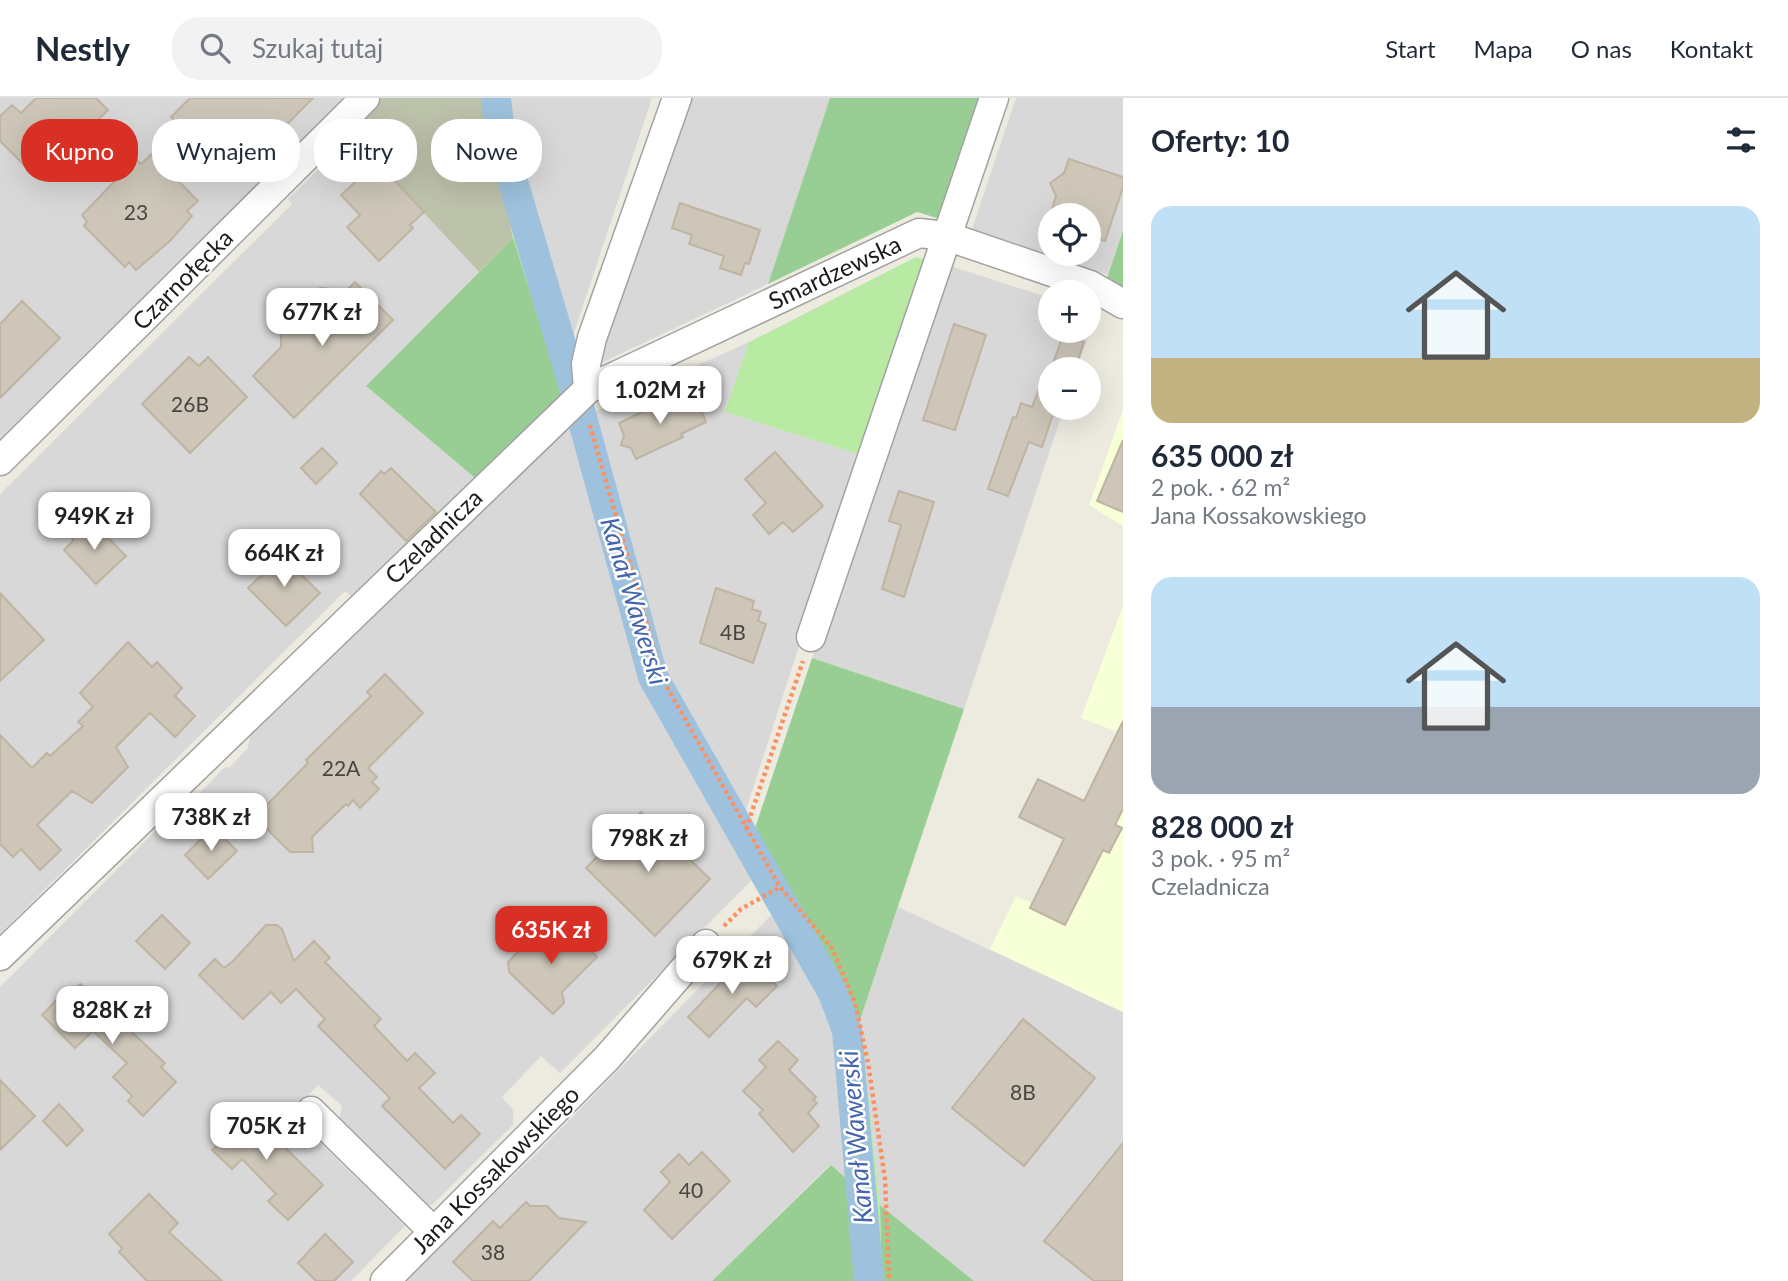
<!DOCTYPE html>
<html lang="pl">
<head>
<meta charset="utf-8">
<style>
  body { margin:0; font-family:Lato,sans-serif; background:#f2f2f3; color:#1f2937; height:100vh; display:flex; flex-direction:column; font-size:26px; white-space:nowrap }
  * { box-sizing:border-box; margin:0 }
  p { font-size:23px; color:#747a83 }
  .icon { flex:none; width:38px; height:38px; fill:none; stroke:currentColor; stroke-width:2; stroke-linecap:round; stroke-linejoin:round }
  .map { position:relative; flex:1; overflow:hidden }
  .side { display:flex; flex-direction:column; background:#fff; width:665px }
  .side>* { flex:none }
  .hud { position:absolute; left:21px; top:21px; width:665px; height:63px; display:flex; gap:14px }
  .buttons { position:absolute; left:1038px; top:105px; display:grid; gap:14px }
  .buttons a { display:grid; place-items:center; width:63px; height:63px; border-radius:50%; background:#fff; box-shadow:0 7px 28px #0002; font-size:35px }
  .price { position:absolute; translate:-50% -60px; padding:0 16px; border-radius:14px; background:#fff; color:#222; font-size:23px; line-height:46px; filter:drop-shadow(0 2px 4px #0008) }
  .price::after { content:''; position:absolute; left:50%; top:42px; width:21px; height:16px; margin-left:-10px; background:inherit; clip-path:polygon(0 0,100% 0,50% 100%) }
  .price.active { background:#d93025; color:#fff }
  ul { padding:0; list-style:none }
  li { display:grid; align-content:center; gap:14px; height:371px; padding:0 28px }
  li span { display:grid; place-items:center; height:217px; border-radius:21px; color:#555 }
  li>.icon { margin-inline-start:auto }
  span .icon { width:126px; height:126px; fill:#fffc; stroke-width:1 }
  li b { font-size:30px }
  h2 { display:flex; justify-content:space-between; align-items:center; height:84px; padding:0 28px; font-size:30px }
  .pill { padding:0 24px; border-radius:28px; background:#fff; box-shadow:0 7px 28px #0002; font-size:24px; line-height:63px }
  .pill.active { background:#d93025; color:#fff }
  header { display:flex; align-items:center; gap:42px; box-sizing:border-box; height:98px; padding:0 35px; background:#fff; border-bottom:2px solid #e0e1e3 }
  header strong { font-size:33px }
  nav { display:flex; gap:38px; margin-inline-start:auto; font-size:24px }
  .search { width:490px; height:63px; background:#f2f2f3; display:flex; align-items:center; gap:18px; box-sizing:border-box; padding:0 24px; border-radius:28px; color:#747a83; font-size:26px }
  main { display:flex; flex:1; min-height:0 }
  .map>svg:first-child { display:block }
  .residential { fill:#d9d8d8; fill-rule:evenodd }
  .education { fill:#f7ffd7 }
  .construction { fill:#bdc2ab }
  .grass { fill:#b8eaa3 }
  .forest { fill:#98ce93 }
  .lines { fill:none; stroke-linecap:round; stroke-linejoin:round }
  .canal { stroke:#9ec2dd; stroke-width:30 }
  .building { fill:#cdc6b9; stroke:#bfb4a2; stroke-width:2 }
  .minor-casing { stroke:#a2a2a2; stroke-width:31 }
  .path { stroke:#fe8f60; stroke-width:4.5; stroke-dasharray:3.5 3.5; stroke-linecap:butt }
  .minor { stroke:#fff; stroke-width:28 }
  .labels { text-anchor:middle; stroke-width:5; stroke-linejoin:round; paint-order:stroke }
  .number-label { font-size:21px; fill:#484642 }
  .street-label { font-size:24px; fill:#1b1b1b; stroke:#fff }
  .water-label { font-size:26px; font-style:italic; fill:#4565ac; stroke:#fff }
</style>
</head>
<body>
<header>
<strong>Nestly</strong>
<div class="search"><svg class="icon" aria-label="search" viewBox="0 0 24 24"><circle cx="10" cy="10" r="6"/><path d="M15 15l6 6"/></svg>Szukaj tutaj</div>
<nav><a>Start</a><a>Mapa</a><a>O nas</a><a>Kontakt</a></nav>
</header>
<main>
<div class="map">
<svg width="1123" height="1183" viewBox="0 0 1123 1183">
  <rect width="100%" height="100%" fill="#edebe0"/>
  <path class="residential" d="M 0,0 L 343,0 L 0,345 Z
    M 508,0 L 652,0 L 569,250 L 510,41 Z
    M 687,0 L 830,0 L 768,186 L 599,266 Z
    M 1016,0 L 1123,0 L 1123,133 L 1108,177 L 972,131 ZM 1050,117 L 1088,117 L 1088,156 L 1050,156 Z
    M 352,39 L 479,174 L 366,288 L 480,384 L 358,504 L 345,493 L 0,836 L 0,396 L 292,106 L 288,101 Z
    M 944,166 L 1050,200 L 1050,233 L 1088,233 L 1089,212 L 1096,215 L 1077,271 L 1050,271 L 1050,310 L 1064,310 L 964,611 L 812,560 Z
    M 749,244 L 725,314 L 861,357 L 744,718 L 668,582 L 590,316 Z
    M 569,320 L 640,575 L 647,583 L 649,595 L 752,782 L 560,975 L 541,958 L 502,999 L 513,1012 L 513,1027 L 432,1107 L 425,1106 L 339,1023 L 342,1008 L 318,987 L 291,1016 L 405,1128 L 351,1183 L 0,1183 L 0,889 L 192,696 L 195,700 L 225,669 L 229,670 L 248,650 L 250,638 Z
    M 898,809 L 1123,914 L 1123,1183 L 974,1183 L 880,1107 L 860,922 Z
    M 771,817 L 830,917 L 849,1001 L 852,1086 L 830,1067 L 712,1183 L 404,1183 L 533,1059 Z"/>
  <path class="education" d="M 1123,312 L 1123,428 L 1089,407 Z
    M 1123,508 L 1123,914 L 990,851 L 1016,798 L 1032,805 L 1067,735 L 1047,725 L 1043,731 L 1019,719 L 1038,681 L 1062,693 L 1060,699 L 1081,709 L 1118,634 L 1081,620 Z"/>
  <path class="construction" d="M 381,0 L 486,0 L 513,140 L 479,174 L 348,34 Z"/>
  <path class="grass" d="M 486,0 L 508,0 L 510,41 L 569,250 L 557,280 L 513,140 Z
    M 916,159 L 926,162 L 861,357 L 725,314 L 749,244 Z
    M 590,316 L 668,582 L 744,718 L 734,746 L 649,595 L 647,583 L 640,575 L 571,326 Z
    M 860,922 L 880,1107 L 882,1183 L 857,1183 L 849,1001 L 836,946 Z"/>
  <path class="forest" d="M 830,0 L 980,0 L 940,121 L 917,114 L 768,186 Z
    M 1123,133 L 1123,190 L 1106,183 Z
    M 513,140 L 563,299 L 480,384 L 366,288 Z
    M 812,560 L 964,611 L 860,922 L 836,946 L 830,917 L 743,766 Z
    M 831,1067 L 852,1086 L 857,1183 L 712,1183 Z
    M 880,1107 L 974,1183 L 882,1183 Z"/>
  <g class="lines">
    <path class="canal" d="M 496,0 L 501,43 L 572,283 L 653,579 L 833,895 L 847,933 L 869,1183"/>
  </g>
  <path class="building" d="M 36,0 L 96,0 L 108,12 L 98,22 L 103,27 L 85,44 L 86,47 L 47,81 L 40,74 L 36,79 L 0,43 L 0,18 L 12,7 L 21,15 Z
    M 190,0 L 313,0 L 234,80 L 171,19 Z
    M 152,56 L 198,103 L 187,113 L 192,118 L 171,142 L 136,172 L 129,164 L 125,169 L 84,128 L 87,124 L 82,117 L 136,61 L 141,66 Z
    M 1069,61 L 1123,79 L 1123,89 L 1105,143 L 1088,138 L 1088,117 L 1050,117 L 1050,125 L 1048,124 L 1056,98 L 1050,85 L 1064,75 Z
    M 380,67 L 424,114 L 410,127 L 413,130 L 379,163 L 347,129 L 360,117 L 341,97 L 363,77 L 366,80 Z
    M 680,105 L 760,132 L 749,166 L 745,165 L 741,177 L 720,170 L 724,158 L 689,146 L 692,137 L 672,130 Z
    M 355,184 L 393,222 L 294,320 L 253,278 L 281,249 L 281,230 L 321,231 L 320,190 L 347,192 Z
    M 22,203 L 60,240 L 0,300 L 0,226 Z
    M 954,226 L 986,237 L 955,332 L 923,322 Z
    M 1063,237 L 1084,244 L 1075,271 L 1051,271 Z
    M 189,259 L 199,268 L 208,259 L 247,299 L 190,355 L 142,306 Z
    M 1039,291 L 1050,295 L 1050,310 L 1055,310 L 1042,349 L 1029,344 L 1008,398 L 988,391 L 1013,319 L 1016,320 L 1021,305 L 1032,309 Z
    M 695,299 L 706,324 L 681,336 L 683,339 L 636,361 L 631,350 L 621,347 L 624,337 L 619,325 L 665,303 L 669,311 Z
    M 1123,342 L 1123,414 L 1097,403 Z
    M 322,350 L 337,365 L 316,386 L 301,370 Z
    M 775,354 L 823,408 L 793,434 L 783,424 L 769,436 L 753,417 L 766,405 L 745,381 Z
    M 391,370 L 436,414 L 406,443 L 360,396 L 381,373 L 384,376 Z
    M 899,393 L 934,404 L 904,499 L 882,491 L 901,427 L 889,423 Z
    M 93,424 L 126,458 L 96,486 L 64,452 L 73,443 L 68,428 L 84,432 Z
    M 274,450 L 320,495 L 286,528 L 248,490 L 267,472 Z
    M 716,490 L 754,503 L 752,511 L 761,514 L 758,523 L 766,526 L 753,565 L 700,545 Z
    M 0,495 L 44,542 L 0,583 Z
    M 128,544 L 152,569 L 157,564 L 182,590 L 175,598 L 195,618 L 175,639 L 150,615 L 116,649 L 128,669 L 92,705 L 72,693 L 37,727 L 61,752 L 40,772 L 21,751 L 13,759 L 0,746 L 0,637 L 32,670 L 47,655 L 50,658 L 83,628 L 78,624 L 93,609 L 80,595 Z
    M 385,576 L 423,615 L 368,670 L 377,679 L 372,684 L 379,691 L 360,710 L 353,702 L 348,708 L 346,706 L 312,739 L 313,754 L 290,754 L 255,719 L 308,665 L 306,662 L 371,598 L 367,594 Z
    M 1123,623 L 1123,711 L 1115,727 L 1122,730 L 1109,755 L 1103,752 L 1065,827 L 1030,810 L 1064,741 L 1019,719 L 1038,681 L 1084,703 Z
    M 641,714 L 710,781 L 655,838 L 586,770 Z
    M 213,729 L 237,753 L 208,781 L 185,757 Z
    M 162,817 L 190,845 L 165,871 L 136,843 Z
    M 562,824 L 597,859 L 562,894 L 564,905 L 553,916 L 509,874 L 508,864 L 525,847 L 535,847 L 542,841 L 543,843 Z
    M 266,827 L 277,827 L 282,831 L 294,863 L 314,843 L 330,860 L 325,864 L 381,921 L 374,928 L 407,963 L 415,955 L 435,975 L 419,990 L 453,1025 L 461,1017 L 480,1036 L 445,1071 L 382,1008 L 390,1000 L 318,928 L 325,921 L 296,891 L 281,905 L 271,894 L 243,921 L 199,877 L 215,861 L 224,870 L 233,863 Z
    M 746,858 L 777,888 L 756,909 L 747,900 L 709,939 L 688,919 Z
    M 80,886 L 165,965 L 161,969 L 176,984 L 143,1018 L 128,1003 L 132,998 L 113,979 L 127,965 L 93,933 L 75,950 L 42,917 L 61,897 L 64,901 Z
    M 1023,921 L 1095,980 L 1024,1068 L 952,1010 Z
    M 778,943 L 798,962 L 789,972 L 816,999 L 813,1002 L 817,1005 L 808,1015 L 819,1028 L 793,1054 L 759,1016 L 763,1012 L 743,993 L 766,969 L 759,962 Z
    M 0,982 L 35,1018 L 0,1052 Z
    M 59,1006 L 83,1032 L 67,1048 L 43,1023 Z
    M 238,1009 L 256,1027 L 259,1024 L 323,1087 L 288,1122 L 268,1103 L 276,1096 L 242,1061 L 232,1071 L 212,1052 L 220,1045 L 212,1037 Z
    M 1123,1045 L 1123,1183 L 1094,1183 L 1044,1143 Z
    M 702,1054 L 730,1083 L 672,1141 L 644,1112 L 670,1084 L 661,1074 L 679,1056 L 689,1067 Z
    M 149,1096 L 178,1125 L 169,1134 L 222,1183 L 147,1183 L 119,1154 L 122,1150 L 109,1136 Z
    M 526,1104 L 530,1108 L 547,1108 L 559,1120 L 586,1124 L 529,1183 L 473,1183 L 453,1164 L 493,1123 L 500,1130 Z
    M 325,1136 L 353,1164 L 334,1183 L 316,1183 L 298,1165 Z"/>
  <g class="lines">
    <g class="minor-casing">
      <path id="minor" d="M 588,291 L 919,135 L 946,138 L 1090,187 L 1123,206
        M 0,363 L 365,0
        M 811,539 L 994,0
        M 0,858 L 588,291 L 586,266 L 592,240 L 677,0
        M 311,1013 L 434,1134
        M 385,1183 L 607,960 L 706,846"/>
    </g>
    <path class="path" d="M 590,327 L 663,582 L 780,789 L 832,850 L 855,905 L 868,965 L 885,1081 L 889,1183
      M 746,731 L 803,563
      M 724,828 L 741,811 L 780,789"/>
    <use href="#minor" class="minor"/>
  </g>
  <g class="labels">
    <g class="number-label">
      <text x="136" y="122">23</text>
      <text x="190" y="314">26B</text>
      <text x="733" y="542">4B</text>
      <text x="341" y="678">22A</text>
      <text x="1023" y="1002">8B</text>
      <text x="691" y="1100">40</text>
      <text x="493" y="1162">38</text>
    </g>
    <g class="street-label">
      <text transform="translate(835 175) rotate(-25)" y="8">Smardzewska</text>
      <text transform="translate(183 182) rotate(-45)" y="8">Czarnołęcka</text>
      <text transform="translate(434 439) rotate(-44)" y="8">Czeladnicza</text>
      <text transform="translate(496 1072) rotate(-45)" y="8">Jana Kossakowskiego</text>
    </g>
    <g class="water-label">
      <text transform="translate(634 503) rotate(73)" y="9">Kanał Wawerski</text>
      <text transform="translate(856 1039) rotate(-95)" y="9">Kanał Wawerski</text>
    </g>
  </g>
</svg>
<div class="buttons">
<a><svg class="icon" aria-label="locate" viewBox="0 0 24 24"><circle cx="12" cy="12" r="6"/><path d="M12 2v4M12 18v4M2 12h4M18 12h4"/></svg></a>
<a>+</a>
<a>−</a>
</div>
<b class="price" style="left:322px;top:250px">677K zł</b>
<b class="price" style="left:660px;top:328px">1.02M zł</b>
<b class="price" style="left:94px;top:454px">949K zł</b>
<b class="price" style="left:284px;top:491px">664K zł</b>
<b class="price" style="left:211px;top:755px">738K zł</b>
<b class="price" style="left:648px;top:776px">798K zł</b>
<b class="price active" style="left:551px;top:868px">635K zł</b>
<b class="price" style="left:732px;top:898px">679K zł</b>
<b class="price" style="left:112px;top:948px">828K zł</b>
<b class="price" style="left:266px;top:1064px">705K zł</b>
<div class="hud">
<a class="pill active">Kupno</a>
<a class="pill">Wynajem</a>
<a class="pill">Filtry</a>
<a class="pill">Nowe</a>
</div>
</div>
<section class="side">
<h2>Oferty: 10<svg class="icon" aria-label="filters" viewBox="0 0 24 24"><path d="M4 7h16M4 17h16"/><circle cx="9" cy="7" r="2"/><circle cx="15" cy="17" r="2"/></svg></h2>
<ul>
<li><span style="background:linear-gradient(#bfe0f5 70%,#c2b280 0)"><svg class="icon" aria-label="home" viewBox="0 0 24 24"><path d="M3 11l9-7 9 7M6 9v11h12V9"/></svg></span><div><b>635 000 zł</b><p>2 pok. · 62 m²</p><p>Jana Kossakowskiego</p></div></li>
<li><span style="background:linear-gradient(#bfe0f5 60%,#9aa5b1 0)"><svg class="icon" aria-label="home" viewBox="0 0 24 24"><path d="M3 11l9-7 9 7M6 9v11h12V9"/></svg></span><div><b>828 000 zł</b><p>3 pok. · 95 m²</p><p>Czeladnicza</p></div></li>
</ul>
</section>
</main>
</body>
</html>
